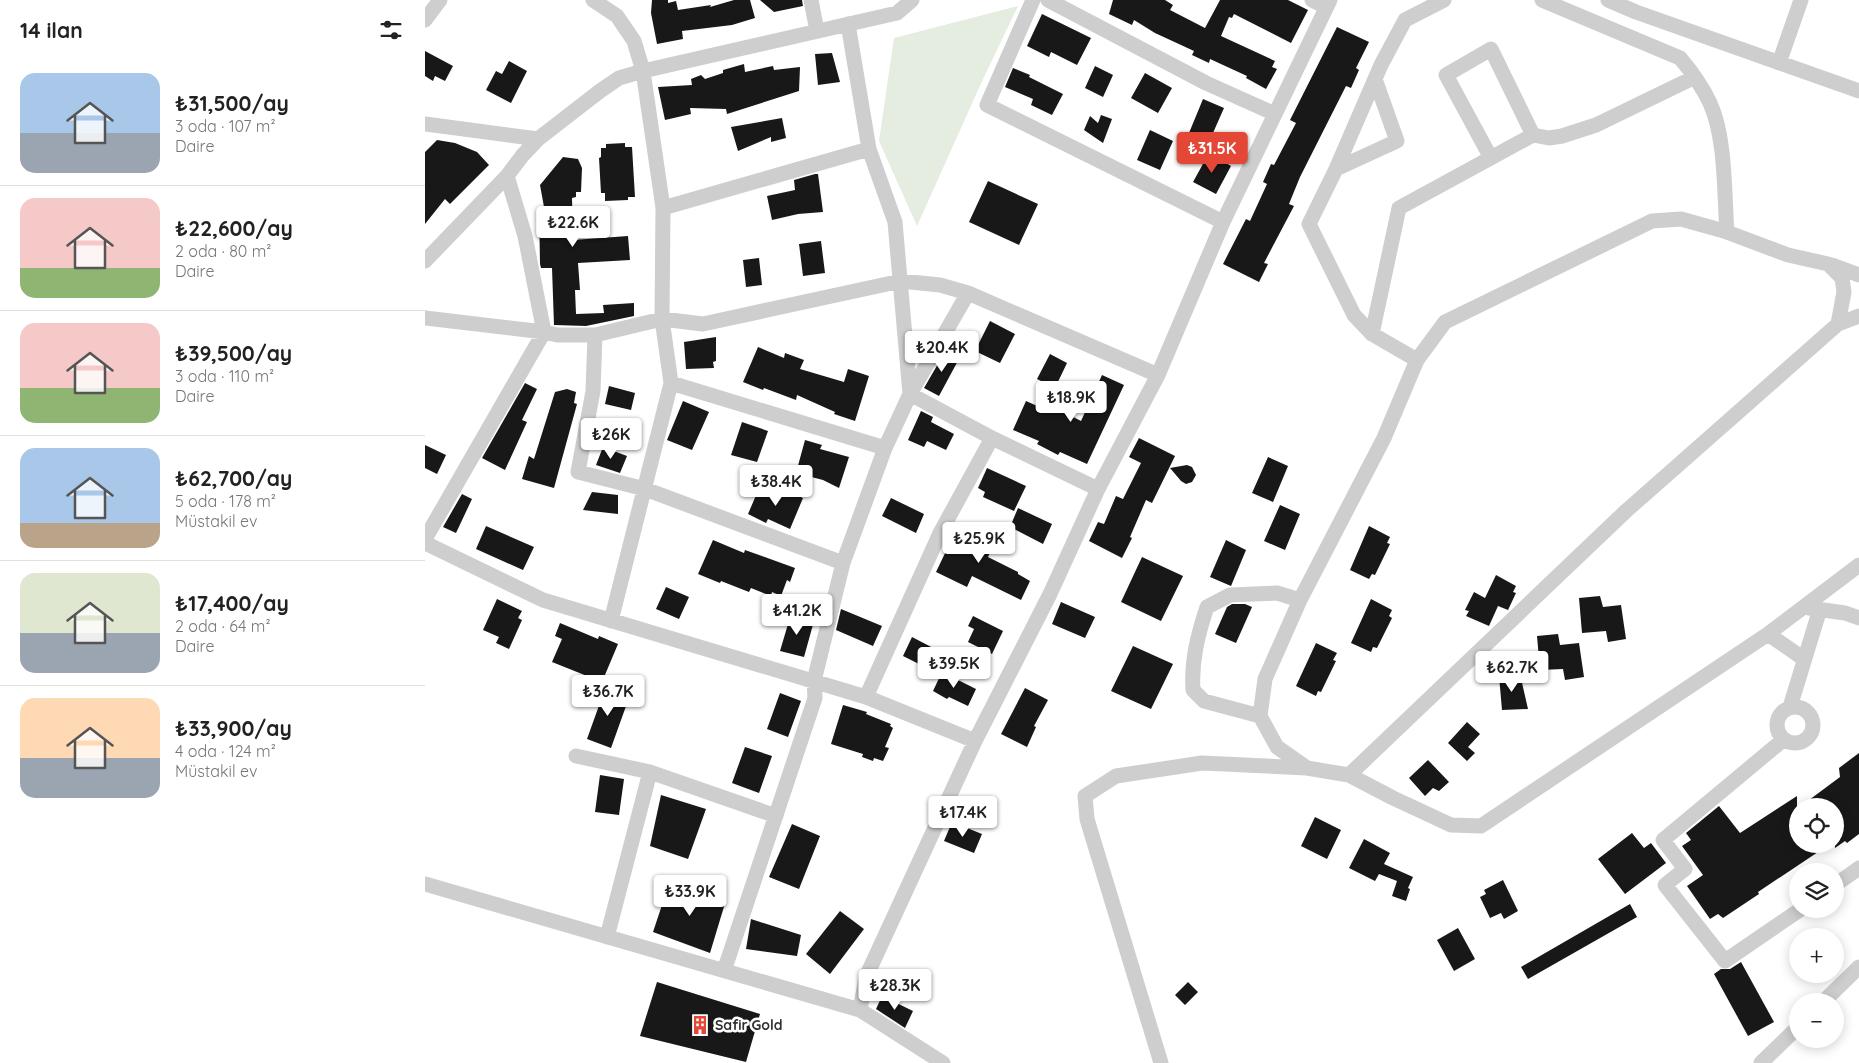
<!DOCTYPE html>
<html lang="tr">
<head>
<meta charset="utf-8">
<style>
  body { margin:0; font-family:Quicksand,sans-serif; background:#f2f2f2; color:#222; height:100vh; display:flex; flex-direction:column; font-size:19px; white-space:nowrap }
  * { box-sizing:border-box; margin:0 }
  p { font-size:16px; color:#767676 }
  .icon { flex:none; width:28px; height:28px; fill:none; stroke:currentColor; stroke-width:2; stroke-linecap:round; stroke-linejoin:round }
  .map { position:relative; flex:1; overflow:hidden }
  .side { display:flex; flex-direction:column; background:#fff; width:425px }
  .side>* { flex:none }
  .tools { position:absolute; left:1364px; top:798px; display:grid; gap:10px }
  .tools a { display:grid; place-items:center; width:55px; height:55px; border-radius:50%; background:#fff; box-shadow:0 2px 12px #0003; font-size:25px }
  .price { position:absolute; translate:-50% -42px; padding:0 11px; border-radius:5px; background:#fff; color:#222; font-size:16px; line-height:32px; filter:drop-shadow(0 1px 2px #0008) }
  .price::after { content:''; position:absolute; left:50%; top:30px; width:15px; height:11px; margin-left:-8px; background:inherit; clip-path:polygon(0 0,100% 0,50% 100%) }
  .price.current { background:#e44736; color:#fff }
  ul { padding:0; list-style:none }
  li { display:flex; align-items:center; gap:15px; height:125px; padding:0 20px }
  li+li { border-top:1px solid #e0e0e0 }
  li span { display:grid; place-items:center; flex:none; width:140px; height:100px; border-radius:15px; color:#555 }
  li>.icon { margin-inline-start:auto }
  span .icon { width:60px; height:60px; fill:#fffc; stroke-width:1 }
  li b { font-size:21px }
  h2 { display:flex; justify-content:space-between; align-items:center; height:60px; padding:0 20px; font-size:21px }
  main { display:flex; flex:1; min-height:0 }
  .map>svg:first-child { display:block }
  .green { fill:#e4eddf }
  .building { fill:#181818 }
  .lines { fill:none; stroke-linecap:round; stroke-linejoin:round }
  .minor { stroke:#cecece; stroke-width:15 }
  .labels { text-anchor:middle; stroke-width:5; stroke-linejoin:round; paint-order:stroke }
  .poi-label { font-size:14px; font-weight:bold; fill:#313131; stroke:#fff; text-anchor:start }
</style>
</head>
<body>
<main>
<section class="side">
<h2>14 ilan<svg class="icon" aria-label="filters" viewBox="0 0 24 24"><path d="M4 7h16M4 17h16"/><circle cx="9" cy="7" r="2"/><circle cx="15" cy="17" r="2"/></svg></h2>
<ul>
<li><span style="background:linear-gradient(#a9c7e8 60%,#9aa5b1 0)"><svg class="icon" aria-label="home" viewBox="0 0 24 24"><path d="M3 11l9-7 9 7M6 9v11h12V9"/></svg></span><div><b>₺31,500/ay</b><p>3 oda · 107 m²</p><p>Daire</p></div></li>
<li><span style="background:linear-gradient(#f6c9c9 70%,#8fb573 0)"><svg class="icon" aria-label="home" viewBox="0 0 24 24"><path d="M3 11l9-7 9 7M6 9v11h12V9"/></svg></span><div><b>₺22,600/ay</b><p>2 oda · 80 m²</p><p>Daire</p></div></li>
<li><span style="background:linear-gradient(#f6c9c9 65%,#8fb573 0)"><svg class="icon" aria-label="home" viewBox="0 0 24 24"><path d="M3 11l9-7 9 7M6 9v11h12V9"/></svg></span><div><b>₺39,500/ay</b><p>3 oda · 110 m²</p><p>Daire</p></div></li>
<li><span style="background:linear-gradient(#a9c7e8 75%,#b9a48a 0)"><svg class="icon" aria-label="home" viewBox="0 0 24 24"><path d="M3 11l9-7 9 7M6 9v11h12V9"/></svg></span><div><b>₺62,700/ay</b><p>5 oda · 178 m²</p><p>Müstakil ev</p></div></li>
<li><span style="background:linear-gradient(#dfe7d0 60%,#9aa5b1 0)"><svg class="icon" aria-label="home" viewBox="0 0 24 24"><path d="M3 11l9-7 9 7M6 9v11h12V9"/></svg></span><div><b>₺17,400/ay</b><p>2 oda · 64 m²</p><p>Daire</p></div></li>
<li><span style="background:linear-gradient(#ffd9b3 60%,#9aa5b1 0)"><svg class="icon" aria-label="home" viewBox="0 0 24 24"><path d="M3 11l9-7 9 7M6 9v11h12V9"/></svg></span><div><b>₺33,900/ay</b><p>4 oda · 124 m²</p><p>Müstakil ev</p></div></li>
</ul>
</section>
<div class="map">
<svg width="1434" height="1063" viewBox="0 0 1434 1063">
  <rect width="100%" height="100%" fill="#fff"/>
  <path class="green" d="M 593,6 L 558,79 L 492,226 L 454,141 L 469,38 Z"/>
  <path class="building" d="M 227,0 L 243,0 L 243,3 L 251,1 L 253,10 L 286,5 L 285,7 L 309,0 L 325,0 L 330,18 L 307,25 L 257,31 L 258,39 L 232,44 L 226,13 Z
    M 335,0 L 377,0 L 378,6 L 349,12 Z
    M 688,0 L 740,0 L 748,5 L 745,10 L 780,28 L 795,0 L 863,0 L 883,10 L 866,43 L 809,14 L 807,18 L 804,17 L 796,36 L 850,61 L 847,67 L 852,69 L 841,89 L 821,78 L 822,76 L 785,59 L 784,63 L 767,55 L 769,51 L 730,33 L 709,20 L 707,25 L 684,14 Z
    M 617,14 L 666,38 L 652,65 L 626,52 L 624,57 L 602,46 Z
    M 912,27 L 944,42 L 931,68 L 934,70 L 926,88 L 921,86 L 875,177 L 864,204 L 869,206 L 839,263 L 843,264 L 834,282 L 798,264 L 821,219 L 825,221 L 842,184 L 838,182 L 846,164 L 849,165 L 871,123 L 865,120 Z
    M 0,51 L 28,66 L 20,81 L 10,76 L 8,81 L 0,76 Z
    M 407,53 L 415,82 L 393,85 L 390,54 Z
    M 84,61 L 102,71 L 86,103 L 61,90 L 71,71 L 77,74 Z
    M 319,64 L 320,72 L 348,66 L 349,70 L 375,67 L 374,91 L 302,114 L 301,109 L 265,108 L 266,114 L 240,120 L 233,87 L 267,85 L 266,79 L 276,75 L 280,79 L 298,73 L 298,70 Z
    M 670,66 L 688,75 L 678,97 L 660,88 Z
    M 588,68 L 605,75 L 604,77 L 638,94 L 627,115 L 606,105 L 608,99 L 580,87 Z
    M 720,73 L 747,88 L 733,113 L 706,98 Z
    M 778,99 L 799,108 L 784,142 L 764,133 Z
    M 676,115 L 687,119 L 678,143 L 659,130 L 665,116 L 673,123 Z
    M 357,118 L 361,138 L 346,142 L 346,137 L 313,151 L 306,127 Z
    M 725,130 L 748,141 L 735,170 L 712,160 Z
    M 12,140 L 30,143 L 52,152 L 64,165 L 25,204 L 20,199 L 0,224 L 0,152 Z
    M 200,143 L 200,147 L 207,147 L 210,197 L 203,197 L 203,200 L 180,201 L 180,193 L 176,193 L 174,158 L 176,157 L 176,148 L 181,148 L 181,144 Z
    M 784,153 L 806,166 L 791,194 L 768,182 Z
    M 138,157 L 153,159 L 157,168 L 156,192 L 151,192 L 151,197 L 147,198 L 148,240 L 203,236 L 205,260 L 153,263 L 155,290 L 150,290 L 151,314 L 179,313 L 178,305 L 209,303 L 209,316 L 161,326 L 129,325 L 127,268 L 116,268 L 115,264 L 114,207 L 119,207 L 115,185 Z
    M 390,174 L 393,174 L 398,212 L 373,214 L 347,220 L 342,196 L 370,190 L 369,180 Z
    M 563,181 L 613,204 L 594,245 L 544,222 Z
    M 396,241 L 400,273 L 378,276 L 374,244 Z
    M 334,258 L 337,285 L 321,287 L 318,260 Z
    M 565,321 L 590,334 L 575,363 L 550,351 Z
    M 291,337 L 291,361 L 288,362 L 289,368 L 261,369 L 259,342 Z
    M 333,347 L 359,358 L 360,353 L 379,360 L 375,369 L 419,382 L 423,369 L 444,376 L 430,421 L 409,414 L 410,412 L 372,395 L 371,400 L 339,388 L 338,390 L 318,382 Z
    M 521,350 L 535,357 L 514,396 L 499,388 Z
    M 625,354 L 642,363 L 630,388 L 612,379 Z
    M 677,375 L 699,385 L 662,464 L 635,452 L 633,455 L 612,444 L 614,441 L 588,430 L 601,401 L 628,413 L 631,408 L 656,421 Z
    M 100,383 L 112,389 L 97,420 L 102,422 L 80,470 L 57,458 Z
    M 184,386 L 210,393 L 206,410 L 180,404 Z
    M 142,389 L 151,392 L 149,403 L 152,404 L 129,488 L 97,479 L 104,456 L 109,459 L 130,392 Z
    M 258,401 L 284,412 L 267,450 L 242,440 Z
    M 496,411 L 508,417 L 506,422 L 529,434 L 521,450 L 502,441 L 499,447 L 483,440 Z
    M 317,422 L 343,431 L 332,462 L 306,455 Z
    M 714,438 L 750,456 L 727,503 L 721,500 L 705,537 L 707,538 L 697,558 L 664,541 L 673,522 L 679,524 L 691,496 L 698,499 L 716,463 L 704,457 Z
    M 380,440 L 397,445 L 395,449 L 424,457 L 414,488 L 398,480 L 371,473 Z
    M 0,445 L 21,455 L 12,474 L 0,468 Z
    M 178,447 L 202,456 L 195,473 L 171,465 Z
    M 843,457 L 863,466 L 848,502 L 827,493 Z
    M 762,465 L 767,467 L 771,475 L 767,482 L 761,484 L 756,481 L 745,468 Z
    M 562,468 L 601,486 L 589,511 L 558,497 L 560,492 L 553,488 Z
    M 335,486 L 356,497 L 359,490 L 378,498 L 365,529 L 343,519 L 341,523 L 323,514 Z
    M 167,492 L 193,495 L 193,514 L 158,510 Z
    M 37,494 L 47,499 L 31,533 L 18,527 Z
    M 466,498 L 499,514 L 491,533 L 457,516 Z
    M 855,505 L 875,514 L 860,550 L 839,541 Z
    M 593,508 L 627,524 L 618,544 L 585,527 Z
    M 534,524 L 570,541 L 563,557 L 593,572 L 593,574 L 605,581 L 596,600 L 547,576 L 542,587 L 511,572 Z
    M 61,526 L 109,547 L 98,570 L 51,549 Z
    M 944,526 L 965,537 L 962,543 L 965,544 L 950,575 L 947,574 L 944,579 L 925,570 Z
    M 288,540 L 319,553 L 320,550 L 370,568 L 365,582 L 362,580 L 356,596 L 347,592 L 346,596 L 326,588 L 324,592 L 296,581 L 295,583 L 273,574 Z
    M 801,540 L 821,550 L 806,586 L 785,577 Z
    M 717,557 L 758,576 L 736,621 L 696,602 Z
    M 1071,575 L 1091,586 L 1088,592 L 1091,593 L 1083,610 L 1073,606 L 1064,626 L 1041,616 L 1044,611 L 1040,610 L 1049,592 L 1060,598 Z
    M 241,587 L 264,597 L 254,619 L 231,609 Z
    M 1175,596 L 1178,607 L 1196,605 L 1201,639 L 1183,642 L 1181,631 L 1157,633 L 1154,598 Z
    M 72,599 L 97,611 L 93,618 L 97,620 L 84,649 L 71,643 L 74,637 L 58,630 Z
    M 946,599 L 967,610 L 964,616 L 967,618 L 952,648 L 948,647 L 946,652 L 926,643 Z
    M 636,602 L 670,617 L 660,638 L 627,624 Z
    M 807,604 L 820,604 L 827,607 L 811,643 L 790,634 L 802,607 Z
    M 416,609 L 457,626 L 448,646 L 411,630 Z
    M 366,614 L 389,621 L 379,657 L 355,651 Z
    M 548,616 L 578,631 L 567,654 L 543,642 L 549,629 L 543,626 Z
    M 135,623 L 173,639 L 174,636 L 193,644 L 177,682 L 127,662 L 137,639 L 130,636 Z
    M 1133,634 L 1135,645 L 1154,643 L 1159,677 L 1140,680 L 1138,669 L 1115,670 L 1112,636 Z
    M 487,637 L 512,650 L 504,667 L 497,664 L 496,665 L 478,656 Z
    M 891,643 L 912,653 L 908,660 L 911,661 L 896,692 L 893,691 L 891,696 L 871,686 Z
    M 708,646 L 748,664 L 726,709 L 686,691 Z
    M 517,672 L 551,689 L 543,706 L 524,697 L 522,699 L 508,691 Z
    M 1095,674 L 1103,709 L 1077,710 L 1074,676 Z
    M 181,686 L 205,695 L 186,748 L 162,739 Z
    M 600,688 L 623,700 L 609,726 L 611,727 L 602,747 L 576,734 Z
    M 355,693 L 376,701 L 363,737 L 342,729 Z
    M 418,705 L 442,712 L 441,714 L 466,724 L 465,726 L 468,728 L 460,747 L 464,748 L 458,761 L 449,758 L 448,761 L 437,757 L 438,754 L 406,744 Z
    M 1042,722 L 1055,734 L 1043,747 L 1050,753 L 1042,761 L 1023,743 Z
    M 320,747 L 347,756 L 334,793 L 307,783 Z
    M 1434,753 L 1434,834 L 1422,843 L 1420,841 L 1410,848 L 1410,806 L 1376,806 L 1415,777 L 1414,768 Z
    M 1003,760 L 1024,782 L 1014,791 L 1008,788 L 1000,796 L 984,778 Z
    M 175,775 L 199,779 L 194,815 L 170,812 Z
    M 236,795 L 281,809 L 263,859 L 225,846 Z
    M 1372,796 L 1372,844 L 1405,844 L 1333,892 L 1334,894 L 1298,918 L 1293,914 L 1285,919 L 1262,886 L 1278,875 L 1257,846 L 1266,840 L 1261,833 L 1294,806 L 1315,833 Z
    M 890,817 L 916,830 L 902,859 L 876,846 Z
    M 527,822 L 557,834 L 549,853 L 519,841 Z
    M 367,824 L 395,836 L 374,889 L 344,877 Z
    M 1207,833 L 1219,848 L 1226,843 L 1241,863 L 1200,894 L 1173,859 Z
    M 939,839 L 965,853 L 959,864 L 988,877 L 983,888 L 985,889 L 981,901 L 967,896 L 972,881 L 954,874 L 950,881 L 924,868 Z
    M 1078,880 L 1093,911 L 1079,919 L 1076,913 L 1065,918 L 1055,897 L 1061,894 L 1059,890 Z
    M 245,881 L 301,900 L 285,953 L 228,932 Z
    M 1205,904 L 1212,917 L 1103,979 L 1096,967 Z
    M 415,911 L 439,929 L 405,974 L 381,954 Z
    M 326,919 L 376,935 L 372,956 L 321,949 Z
    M 1033,928 L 1050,959 L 1029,971 L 1012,940 Z
    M 1316,962 L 1349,1022 L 1323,1036 L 1289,974 L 1296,969 L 1305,969 Z
    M 232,982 L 335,1014 L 321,1062 L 215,1036 Z
    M 763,982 L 773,992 L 760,1005 L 750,995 Z
    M 457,996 L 488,1011 L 480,1028 L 451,1009 Z"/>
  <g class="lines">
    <path class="minor" d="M 168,0 L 192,16 L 209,41 L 218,71 L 238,208 L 237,319 L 246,383 L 186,621
      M 386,0 L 392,31
      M 608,0 L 562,105 L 798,222
      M 623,0 L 781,83 L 850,114
      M 887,0 L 901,7
      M 1117,0 L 1255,58 C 1267,72 1277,86 1285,103 C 1301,138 1299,193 1302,232
      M 1183,0 L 1211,12 L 1434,91
      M 0,20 L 15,0
      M 423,24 L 444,149 L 470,222 L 485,394 L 567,438 L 673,489
      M 1354,63 L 1376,0
      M 0,124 L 113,139
      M 1108,135 L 1124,138 L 1137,136 L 1171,125 L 1270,77
      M 911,169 L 972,141 L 950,79
      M 238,208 L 444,149
      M 0,261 L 82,176 L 97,156 L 113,139 L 175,91 L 194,78 L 218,71 L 472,13 L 487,0
      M 1407,265 L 1434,275
      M 0,318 L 119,332 L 132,335 L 170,335 L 237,319 L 278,324 L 476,281 L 515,285 L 543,293 L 733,375
      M 1413,324 L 1419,292 L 1417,278 L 1403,264 L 1363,255 L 1299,231 L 1256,219 L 1227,221 L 1020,322 L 992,360 L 959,438 L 875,600 L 840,679 L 835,716 L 852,747 L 882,768 L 924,775 L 968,798 L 1026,825 L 1056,826 L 1343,634 L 1434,565
      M 947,334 L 929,315 L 884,224 L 911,169 L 956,65 L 980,20 L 1019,0
      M 170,335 L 168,391 L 153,472 L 220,489 L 418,563
      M 992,360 L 947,334 L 974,208 L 1108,135 L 1066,49 L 1021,75 L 1066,158
      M 246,383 L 460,448
      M 0,539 L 119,332 L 100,236 L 82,176
      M 0,543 L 118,600 L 441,697 L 550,741
      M 1384,608 L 1420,613 L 1434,618
      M 1343,634 L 1379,659
      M 441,697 L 515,533 L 567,438
      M1352 725a18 18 0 1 1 36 0a18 18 0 1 1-36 0Z
      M 1365,707 L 1395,609
      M 835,716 L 779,701 L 768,690 C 766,661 773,634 782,607 L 805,595 L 852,593 L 875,600
      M 1358,740 L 1238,840 L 1260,869 L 1240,885 L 1300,961 L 1376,909
      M 151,756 L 225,772 L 351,816
      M 924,775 L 1201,511 L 1413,324 L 1434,316
      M 0,884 L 435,1010
      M 1410,885 L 1434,868
      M 182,937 L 225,772
      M 300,968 L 390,698 L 389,681 L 418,563 L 460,448 L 485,394 L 543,293
      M 1399,1001 L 1434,967
      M 518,1063 L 435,1010 L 441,977 L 550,741 L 625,594 L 673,489 L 733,375 L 798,222 L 905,0
      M 736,1063 L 662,819 L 660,796 L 691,776 L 777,763 L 882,768
      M 1336,1063 L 1372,1028"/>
  </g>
  <defs>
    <g id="building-bare" transform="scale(1.5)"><path d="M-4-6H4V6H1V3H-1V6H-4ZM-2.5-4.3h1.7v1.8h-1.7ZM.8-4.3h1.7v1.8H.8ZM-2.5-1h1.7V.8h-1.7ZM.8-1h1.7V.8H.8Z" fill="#e44736" stroke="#fff" stroke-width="2.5" paint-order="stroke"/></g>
  </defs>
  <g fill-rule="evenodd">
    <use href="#building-bare" x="275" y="1025"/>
  </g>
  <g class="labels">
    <g class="poi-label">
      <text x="290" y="1030">Safir Gold</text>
    </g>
  </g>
</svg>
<div class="tools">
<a><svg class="icon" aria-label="locate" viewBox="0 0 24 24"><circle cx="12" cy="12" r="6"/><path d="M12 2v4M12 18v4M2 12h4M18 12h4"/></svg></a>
<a><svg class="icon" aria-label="layers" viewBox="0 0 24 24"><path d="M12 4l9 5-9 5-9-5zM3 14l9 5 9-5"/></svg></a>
<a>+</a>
<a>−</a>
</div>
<b class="price current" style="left:787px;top:174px">₺31.5K</b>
<b class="price" style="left:148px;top:248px">₺22.6K</b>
<b class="price" style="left:517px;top:373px">₺20.4K</b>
<b class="price" style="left:646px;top:423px">₺18.9K</b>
<b class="price" style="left:186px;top:460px">₺26K</b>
<b class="price" style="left:351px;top:507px">₺38.4K</b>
<b class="price" style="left:554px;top:564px">₺25.9K</b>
<b class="price" style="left:372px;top:636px">₺41.2K</b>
<b class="price" style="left:529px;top:689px">₺39.5K</b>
<b class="price" style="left:1087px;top:693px">₺62.7K</b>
<b class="price" style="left:183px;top:717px">₺36.7K</b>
<b class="price" style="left:538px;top:838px">₺17.4K</b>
<b class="price" style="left:265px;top:917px">₺33.9K</b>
<b class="price" style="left:470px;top:1011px">₺28.3K</b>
</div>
</main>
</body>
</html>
